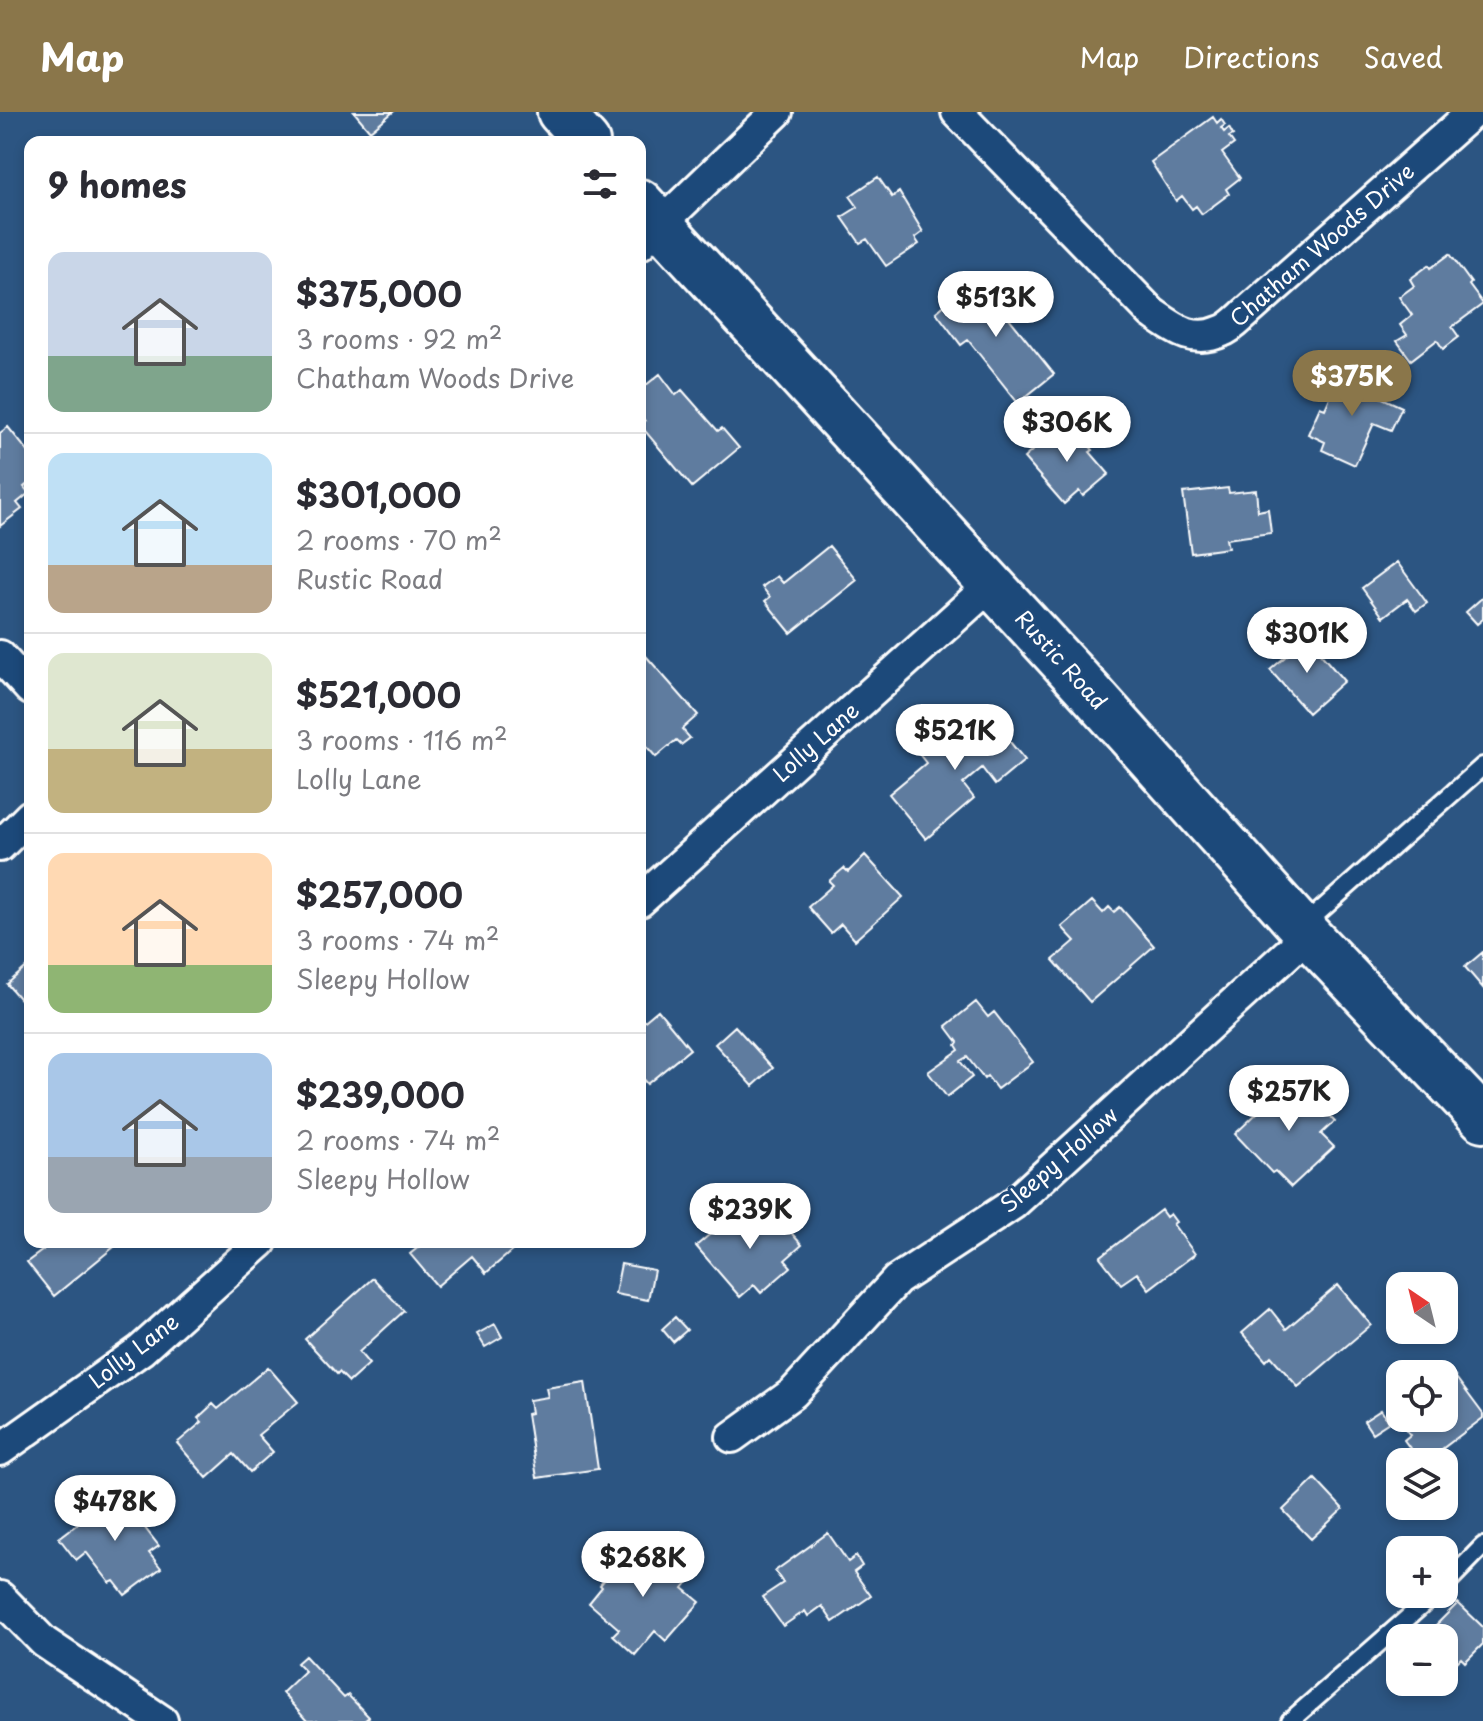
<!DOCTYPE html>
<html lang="en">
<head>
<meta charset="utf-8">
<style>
  body { margin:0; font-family:"Playpen Sans",sans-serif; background:#f2f2f3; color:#2b2b33; height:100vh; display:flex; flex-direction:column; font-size:30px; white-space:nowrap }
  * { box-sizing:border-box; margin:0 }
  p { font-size:26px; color:#7c7c81 }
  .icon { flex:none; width:44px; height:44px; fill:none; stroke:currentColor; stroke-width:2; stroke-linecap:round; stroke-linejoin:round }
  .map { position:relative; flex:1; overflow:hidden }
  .panel { position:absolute; left:24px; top:24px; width:622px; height:1112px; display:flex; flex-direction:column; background:#fff; border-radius:16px; box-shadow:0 4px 12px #0003 }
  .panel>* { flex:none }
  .needle { width:52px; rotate:325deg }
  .fabs { position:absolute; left:1386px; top:1160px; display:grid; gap:16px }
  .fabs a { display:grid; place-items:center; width:72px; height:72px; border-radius:16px; background:#fff; box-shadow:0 4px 12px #0003; font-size:40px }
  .price { position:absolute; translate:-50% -68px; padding:0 18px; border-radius:28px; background:#fff; color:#222; font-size:26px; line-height:52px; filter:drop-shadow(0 2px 4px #0008) }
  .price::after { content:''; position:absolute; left:50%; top:48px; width:24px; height:18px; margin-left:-12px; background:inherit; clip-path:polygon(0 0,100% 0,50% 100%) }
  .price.on { background:#8a764a; color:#fff }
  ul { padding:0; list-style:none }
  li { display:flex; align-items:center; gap:24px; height:200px; padding:0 24px }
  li+li { border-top:2px solid #e1e1e2 }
  li span { display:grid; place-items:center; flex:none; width:224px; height:160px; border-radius:16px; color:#555 }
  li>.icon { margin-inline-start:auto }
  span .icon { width:96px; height:96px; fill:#fffc; stroke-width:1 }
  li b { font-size:34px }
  h2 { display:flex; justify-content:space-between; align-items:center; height:96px; padding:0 24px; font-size:34px }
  header { display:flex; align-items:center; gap:48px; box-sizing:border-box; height:112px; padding:0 40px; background:#8a764a; color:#fff }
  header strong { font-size:38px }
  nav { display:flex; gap:44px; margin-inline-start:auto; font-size:28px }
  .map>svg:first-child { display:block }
  .building { fill:#5e7c9f; stroke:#fff; stroke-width:2 }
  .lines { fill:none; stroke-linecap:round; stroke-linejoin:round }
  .lane-casing { stroke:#fff; stroke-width:22 }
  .street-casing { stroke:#fff; stroke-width:36 }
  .secondary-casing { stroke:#fff; stroke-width:50 }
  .lane { stroke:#1f4a7a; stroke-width:16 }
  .street { stroke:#1f4a7a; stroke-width:30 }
  .secondary { stroke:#1f4a7a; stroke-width:44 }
  .labels { text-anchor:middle; stroke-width:6; stroke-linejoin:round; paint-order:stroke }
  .street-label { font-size:22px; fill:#fff; stroke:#1f4a7a }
</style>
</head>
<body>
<header>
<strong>Map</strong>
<nav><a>Map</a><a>Directions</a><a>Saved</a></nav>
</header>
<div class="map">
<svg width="1483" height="1609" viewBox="0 0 1483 1609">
  <rect width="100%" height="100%" fill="#2c5582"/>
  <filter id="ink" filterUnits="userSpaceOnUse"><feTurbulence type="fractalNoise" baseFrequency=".0125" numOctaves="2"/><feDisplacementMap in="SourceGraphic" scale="16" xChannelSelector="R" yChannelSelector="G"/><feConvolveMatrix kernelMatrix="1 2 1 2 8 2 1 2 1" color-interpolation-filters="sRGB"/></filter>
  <g filter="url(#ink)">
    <path class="building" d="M 354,0 L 393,0 L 370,19 Z
      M 1213,5 L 1217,11 L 1221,7 L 1225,13 L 1221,16 L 1224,20 L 1229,16 L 1233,23 L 1229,25 L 1234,32 L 1222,41 L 1240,66 L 1226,77 L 1229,82 L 1202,102 L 1196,94 L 1192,97 L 1182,84 L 1176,89 L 1151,50 Z
      M 878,65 L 892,85 L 899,80 L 923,120 L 915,126 L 919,132 L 886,154 L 867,127 L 860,131 L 842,105 L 858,95 L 850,84 Z
      M 1450,142 L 1471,171 L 1469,173 L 1483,192 L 1452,215 L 1459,225 L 1443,237 L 1437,228 L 1411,248 L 1397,229 L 1407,223 L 1400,213 L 1412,203 L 1399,185 L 1414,174 L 1410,167 L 1429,153 L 1431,156 Z
      M 985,166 L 1013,203 L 1009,206 L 1054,262 L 1018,291 L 968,228 L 961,233 L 936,200 L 963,178 L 966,182 Z
      M 1341,260 L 1383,279 L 1380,285 L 1402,295 L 1391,318 L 1374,311 L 1355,353 L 1322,338 L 1325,330 L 1308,322 L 1320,295 L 1325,297 Z
      M 660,262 L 676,283 L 682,278 L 718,319 L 722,316 L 739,336 L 692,375 L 640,313 L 645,309 L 640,303 L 640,278 Z
      M 1063,311 L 1073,323 L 1078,320 L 1093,338 L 1090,340 L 1109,362 L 1083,384 L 1079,379 L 1064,392 L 1024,346 Z
      M 8,315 L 30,342 L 30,370 L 24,375 L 29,381 L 17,391 L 22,397 L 0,414 L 0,321 Z
      M 1228,376 L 1229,381 L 1256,378 L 1258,399 L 1268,397 L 1271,421 L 1226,427 L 1228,436 L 1191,441 L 1183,381 Z
      M 829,434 L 857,468 L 791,521 L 765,489 L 770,485 L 762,475 L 777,464 L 783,471 Z
      M 1397,450 L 1427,491 L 1416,499 L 1407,487 L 1383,505 L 1362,476 Z
      M 1483,485 L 1483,507 L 1477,512 L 1466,500 Z
      M 1307,526 L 1344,569 L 1308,601 L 1270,558 Z
      M 646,544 L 698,603 L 682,617 L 690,626 L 681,633 L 676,628 L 656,645 L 640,627 L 640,550 Z
      M 982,596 L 1025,648 L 995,673 L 982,656 L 963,672 L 974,686 L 926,727 L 889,682 L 926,651 L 919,642 L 947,619 L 950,623 Z
      M 865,743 L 903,785 L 855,828 L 841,812 L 831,821 L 808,795 L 833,773 L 829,769 L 844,756 L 848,760 Z
      M 1092,789 L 1103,801 L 1109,795 L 1114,800 L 1120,795 L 1154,834 L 1090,890 L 1053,848 L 1075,829 L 1062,815 Z
      M 1483,840 L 1483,876 L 1465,855 Z
      M 30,852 L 30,899 L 7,872 Z
      M 976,890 L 988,905 L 994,900 L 1033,950 L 997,977 L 987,964 L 984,967 L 967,945 L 960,949 L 972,965 L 947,985 L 928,960 L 959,938 L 956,933 L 958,930 L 946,914 Z
      M 658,898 L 690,937 L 647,972 L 640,964 L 640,913 Z
      M 735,914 L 773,956 L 753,974 L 715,932 Z
      M 1294,966 L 1335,1009 L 1321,1022 L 1334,1035 L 1291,1075 L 1275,1059 L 1272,1061 L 1235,1022 Z
      M 742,1095 L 756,1111 L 771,1098 L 802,1133 L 785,1148 L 791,1155 L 761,1181 L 754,1173 L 740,1185 L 696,1134 Z
      M 1161,1098 L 1166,1105 L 1170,1102 L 1176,1110 L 1173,1112 L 1195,1142 L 1149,1177 L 1137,1161 L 1121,1172 L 1100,1145 Z
      M 36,1130 L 120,1130 L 54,1184 L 27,1150 L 43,1138 Z
      M 425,1130 L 518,1130 L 520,1132 L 486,1161 L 472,1144 L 437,1174 L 410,1142 Z
      M 621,1152 L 654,1158 L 648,1188 L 615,1182 Z
      M 373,1166 L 404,1199 L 359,1240 L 369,1252 L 349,1270 L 339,1260 L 337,1262 L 305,1227 Z
      M 1338,1173 L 1371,1213 L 1298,1275 L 1271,1244 L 1266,1249 L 1242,1221 L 1270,1197 L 1286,1217 Z
      M 675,1205 L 687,1218 L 673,1230 L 662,1217 Z
      M 495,1212 L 502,1225 L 485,1235 L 477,1222 Z
      M 268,1255 L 298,1290 L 258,1323 L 273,1340 L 250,1360 L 234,1342 L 207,1366 L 177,1331 L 202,1310 L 198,1306 L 213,1292 L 218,1297 Z
      M 1454,1263 L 1483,1302 L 1483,1306 L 1430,1346 L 1426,1341 L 1418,1347 L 1404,1328 L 1410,1323 L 1398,1307 L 1400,1305 L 1444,1306 L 1444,1271 Z
      M 585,1270 L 598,1357 L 537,1366 L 527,1302 L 531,1301 L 529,1288 L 548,1285 L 546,1276 Z
      M 1381,1298 L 1389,1310 L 1372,1321 L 1364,1309 Z
      M 1315,1367 L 1343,1397 L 1311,1427 L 1283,1398 Z
      M 124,1377 L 140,1398 L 134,1402 L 159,1434 L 149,1441 L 161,1456 L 125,1483 L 114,1469 L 110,1471 L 86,1440 L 76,1448 L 59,1426 Z
      M 828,1421 L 848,1450 L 856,1444 L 862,1454 L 854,1460 L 871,1484 L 833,1510 L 822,1494 L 808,1504 L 805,1499 L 783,1514 L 762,1485 L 783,1471 L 775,1459 Z
      M 638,1429 L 687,1471 L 683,1476 L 700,1490 L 666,1529 L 655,1519 L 635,1543 L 613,1523 L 619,1517 L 589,1491 L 602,1475 L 600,1473 Z
      M 1458,1491 L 1483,1515 L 1483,1532 L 1465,1550 L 1461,1546 L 1450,1557 L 1444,1552 L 1444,1526 L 1436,1526 L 1438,1525 L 1431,1518 Z
      M 305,1544 L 344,1586 L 348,1583 L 369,1605 L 364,1609 L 307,1609 L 282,1581 L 305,1559 L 297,1551 Z"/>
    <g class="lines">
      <g class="lane-casing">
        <path id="lane" d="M 1303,814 L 1483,654
          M 1444,1474 L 1483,1434
          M 1290,1609 L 1435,1482"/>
      </g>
      <g class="street-casing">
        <path id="street" d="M 957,0 L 1152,201 C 1175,217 1193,232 1222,219 C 1231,216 1240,206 1247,200 L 1473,0
          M 640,132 L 777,0
          M 0,544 L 30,577
          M 0,734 L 30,704
          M 640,789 L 992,472
          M 732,1325 L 793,1281 L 897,1168 L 1013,1092 L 1308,823
          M 0,1338 L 141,1238 L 261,1130
          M 0,1485 L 44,1530 L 162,1609"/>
      </g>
      <g class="secondary-casing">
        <path id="secondary" d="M 560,0 L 587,30
          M 640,90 L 1091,581 L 1308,823 L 1483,1007"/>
      </g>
      <use href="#lane" class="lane"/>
      <use href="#street" class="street"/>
      <use href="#secondary" class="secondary"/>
    </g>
  </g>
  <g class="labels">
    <g class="street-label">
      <text transform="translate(1322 133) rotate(-41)" y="8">Chatham Woods Drive</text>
      <text transform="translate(1061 548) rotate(48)" y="8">Rustic Road</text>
      <text transform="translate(816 630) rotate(-42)" y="8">Lolly Lane</text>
      <text transform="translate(1059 1048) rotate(-41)" y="8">Sleepy Hollow</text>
      <text transform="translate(134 1239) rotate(-38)" y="8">Lolly Lane</text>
    </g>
  </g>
</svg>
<div class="fabs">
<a><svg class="needle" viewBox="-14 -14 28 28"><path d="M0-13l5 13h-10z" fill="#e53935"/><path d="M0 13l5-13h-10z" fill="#7c7c81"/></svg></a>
<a><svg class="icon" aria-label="locate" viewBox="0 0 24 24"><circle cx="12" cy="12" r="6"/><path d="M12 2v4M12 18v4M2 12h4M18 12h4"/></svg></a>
<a><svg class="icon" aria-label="layers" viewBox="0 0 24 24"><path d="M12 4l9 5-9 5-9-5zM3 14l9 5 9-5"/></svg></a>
<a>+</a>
<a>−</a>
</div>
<b class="price" style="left:996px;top:227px">$513K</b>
<b class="price on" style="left:1352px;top:306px">$375K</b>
<b class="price" style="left:1067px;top:352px">$306K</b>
<b class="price" style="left:1307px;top:563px">$301K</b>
<b class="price" style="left:955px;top:660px">$521K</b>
<b class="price" style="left:1289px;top:1021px">$257K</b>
<b class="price" style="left:750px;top:1139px">$239K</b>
<b class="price" style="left:115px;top:1431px">$478K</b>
<b class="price" style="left:643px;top:1487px">$268K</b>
<section class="panel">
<h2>9 homes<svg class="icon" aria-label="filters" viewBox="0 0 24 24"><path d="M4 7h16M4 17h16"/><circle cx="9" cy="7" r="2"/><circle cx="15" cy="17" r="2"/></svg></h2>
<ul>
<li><span style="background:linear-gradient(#c9d6e8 65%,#7fa58c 0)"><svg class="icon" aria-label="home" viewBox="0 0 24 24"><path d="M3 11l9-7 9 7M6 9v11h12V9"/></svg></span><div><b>$375,000</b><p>3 rooms · 92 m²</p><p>Chatham Woods Drive</p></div></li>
<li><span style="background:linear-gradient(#bfe0f5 70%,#b9a48a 0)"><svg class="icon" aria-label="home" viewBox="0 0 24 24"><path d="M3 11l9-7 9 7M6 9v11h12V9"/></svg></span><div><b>$301,000</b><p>2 rooms · 70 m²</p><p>Rustic Road</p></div></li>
<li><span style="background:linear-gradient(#dfe7d0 60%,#c2b280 0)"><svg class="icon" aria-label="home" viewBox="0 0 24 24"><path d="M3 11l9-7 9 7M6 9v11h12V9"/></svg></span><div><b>$521,000</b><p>3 rooms · 116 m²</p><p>Lolly Lane</p></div></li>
<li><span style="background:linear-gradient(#ffd9b3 70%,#8fb573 0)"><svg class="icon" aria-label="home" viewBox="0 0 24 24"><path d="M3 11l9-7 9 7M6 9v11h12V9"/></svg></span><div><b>$257,000</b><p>3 rooms · 74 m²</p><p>Sleepy Hollow</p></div></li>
<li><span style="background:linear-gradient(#a9c7e8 65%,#9aa5b1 0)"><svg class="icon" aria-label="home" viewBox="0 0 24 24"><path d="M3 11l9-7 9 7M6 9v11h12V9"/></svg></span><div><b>$239,000</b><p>2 rooms · 74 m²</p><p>Sleepy Hollow</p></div></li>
</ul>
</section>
</div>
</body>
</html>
